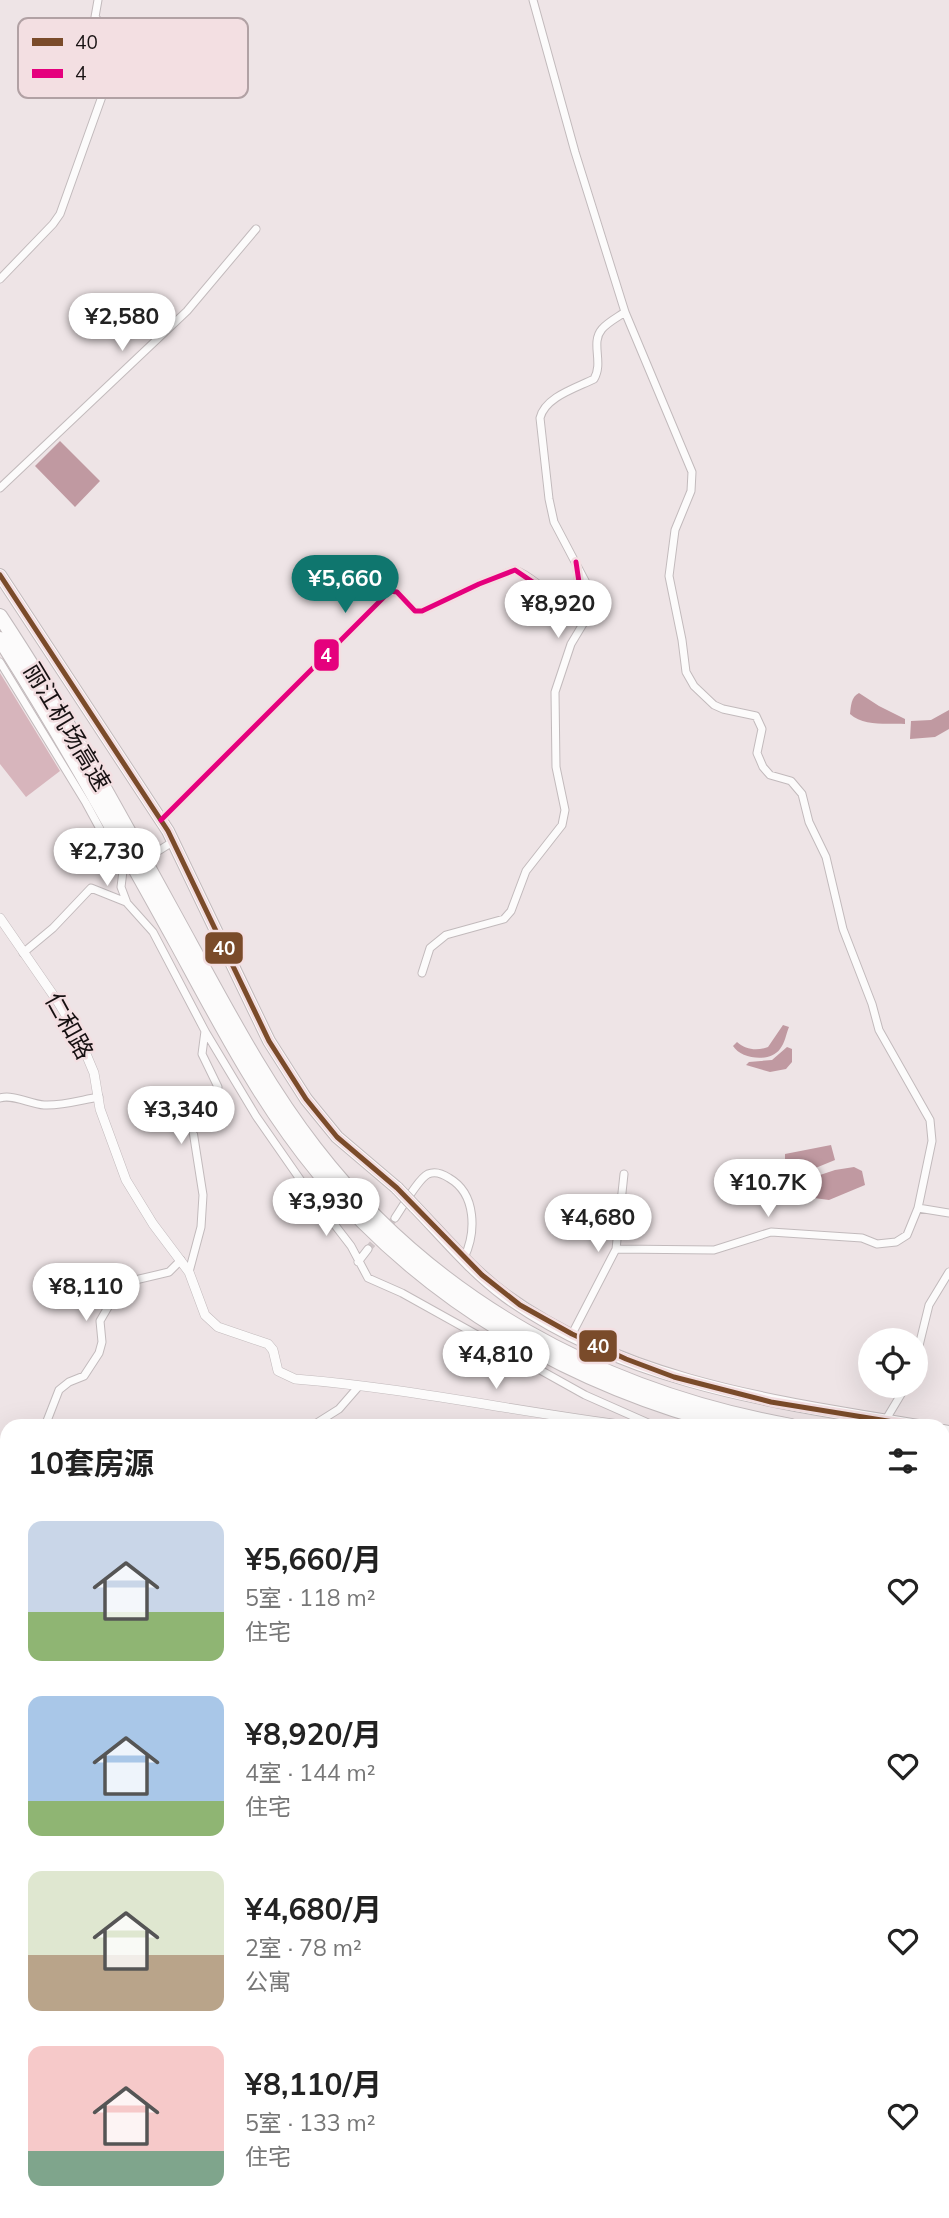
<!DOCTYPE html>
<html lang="zh">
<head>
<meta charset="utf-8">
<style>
  body { margin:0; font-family:Mulish,"Noto Sans SC",sans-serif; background:#f2f2f2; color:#222; height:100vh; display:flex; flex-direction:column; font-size:26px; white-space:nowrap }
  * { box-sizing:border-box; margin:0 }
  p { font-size:23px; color:#767676 }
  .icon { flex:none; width:38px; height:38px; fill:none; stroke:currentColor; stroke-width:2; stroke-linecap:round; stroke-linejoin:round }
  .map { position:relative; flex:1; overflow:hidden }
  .drawer { position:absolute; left:0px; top:1419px; width:950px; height:800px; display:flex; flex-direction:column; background:#fff; border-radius:21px 21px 0 0; box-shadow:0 7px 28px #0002 }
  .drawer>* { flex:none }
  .tools { position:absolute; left:858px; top:1328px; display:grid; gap:14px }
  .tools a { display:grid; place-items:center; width:70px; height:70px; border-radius:50%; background:#fff; box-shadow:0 7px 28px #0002; font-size:35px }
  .price { position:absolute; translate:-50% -60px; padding:0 16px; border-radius:24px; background:#fff; color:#222; font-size:23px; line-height:46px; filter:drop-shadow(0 2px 4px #0008) }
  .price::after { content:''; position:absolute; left:50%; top:42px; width:21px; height:16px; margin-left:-10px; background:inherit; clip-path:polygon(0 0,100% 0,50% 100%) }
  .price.current { background:#0f766e; color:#fff }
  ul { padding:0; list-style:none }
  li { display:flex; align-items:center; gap:21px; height:175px; padding:0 28px }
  li span { display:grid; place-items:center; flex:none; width:196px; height:140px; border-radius:14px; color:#555 }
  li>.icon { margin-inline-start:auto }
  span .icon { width:84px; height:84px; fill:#fffc; stroke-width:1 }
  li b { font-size:30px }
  h2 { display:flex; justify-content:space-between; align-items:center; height:84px; padding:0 28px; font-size:30px }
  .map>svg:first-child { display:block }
  .forest { fill:#d7b5bc }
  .water { fill:#c099a1 }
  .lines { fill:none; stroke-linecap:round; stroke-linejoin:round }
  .minor-tunnel { stroke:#cec4c6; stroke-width:7; stroke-dasharray:7 3.5; stroke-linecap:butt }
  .minor-casing { stroke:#c2babc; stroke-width:9 }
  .tertiary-casing { stroke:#c2babc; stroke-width:10 }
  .trunk-casing { stroke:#c2babc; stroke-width:14 }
  .motorway-casing { stroke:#c2babc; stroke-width:16 }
  .minor { stroke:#fcfbfb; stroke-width:7 }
  .tertiary { stroke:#fcfbfb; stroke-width:9 }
  .trunk { stroke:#fcfbfb; stroke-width:12 }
  .motorway { stroke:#fcfbfb; stroke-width:14 }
  .trunk-bridge-casing { stroke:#c2babc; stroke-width:14; stroke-linecap:butt }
  .trunk-bridge { stroke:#fcfbfb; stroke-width:12 }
  .bus-1-casing { stroke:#f3dfe2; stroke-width:10 }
  .bus-2-casing { stroke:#f3dfe2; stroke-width:10 }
  .bus-1 { stroke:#7a4b2a; stroke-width:5 }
  .bus-2 { stroke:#e5007d; stroke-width:5 }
  .labels { text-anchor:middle; stroke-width:5; stroke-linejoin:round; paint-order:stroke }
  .street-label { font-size:24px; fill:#171112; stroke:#f3dfe2 }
  .key { fill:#f3dfe2; stroke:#b1a1a4; stroke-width:2 }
  .key-label { font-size:19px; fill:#171112 }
  .line-badge { stroke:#f3dfe2; stroke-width:2.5 }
  .badge-label { font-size:19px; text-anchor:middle; font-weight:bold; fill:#fff }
</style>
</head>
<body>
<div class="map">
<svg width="949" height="2218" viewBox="0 0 949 2218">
  <rect width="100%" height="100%" fill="#eee4e6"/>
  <path class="forest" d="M 0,673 L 60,771 L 26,797 L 0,764 Z
    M 0,1694 L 7,1700 L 7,2212 L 447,2212 L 450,2218 L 0,2218 Z
    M 943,2070 L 949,2073 L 949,2218 L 715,2218 L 716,2212 L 943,2212 Z"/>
  <path class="water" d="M 60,441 L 100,481 L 75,507 L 35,466 Z
    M 859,693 L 879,706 L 905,719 L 905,724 C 888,723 864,727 850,714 C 851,706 851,697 859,693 Z
    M 949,710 L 949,729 L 935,737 L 910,739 L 911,721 L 931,720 Z
    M 783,1025 L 789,1027 C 786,1034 785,1043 780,1049 C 770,1063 741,1059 733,1046 L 737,1042 C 746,1050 757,1051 768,1047 Z
    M 787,1047 L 792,1049 L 792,1062 L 786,1069 L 770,1072 L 746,1065 L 749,1062 L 772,1060 Z
    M 831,1145 L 835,1160 L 796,1176 L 785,1160 L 785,1154 Z
    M 854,1167 L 862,1171 L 865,1185 L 829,1200 L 799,1196 L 799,1182 L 835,1170 Z"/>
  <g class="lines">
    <path class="minor-tunnel" d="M 368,1249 L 395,1218"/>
    <g class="minor-casing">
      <path id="minor" d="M 533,0 L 575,152 L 625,312 L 692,472 L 691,491 L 675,530 L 669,576 L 682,640 L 686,672 L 694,686 L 714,705 L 723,709 L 756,716 L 762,729 L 757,753 L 763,767 L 770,775 L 791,781 L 802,794 L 809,822 L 826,857 L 843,929 L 872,1004 L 879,1030 L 930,1120 L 932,1141 L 918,1208 L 907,1235 L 896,1242 L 877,1244 L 862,1238 L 771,1232 L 714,1250 L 616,1249
        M 0,279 L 53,224 L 60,214 L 120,46 L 95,17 L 98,0
        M 0,488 L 187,311 L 256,229
        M 0,662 L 86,803 L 123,871 L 121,887 L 127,903 L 153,932 L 205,1031 L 256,1116 L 304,1185 L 351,1246 L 368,1278 L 402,1293 L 585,1395 L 655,1426
        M 161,820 L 390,591 L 397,592 L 415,611 L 422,611 L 479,584 L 515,570 C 536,577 552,604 578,598 L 580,589 L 577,570
        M 155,853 L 174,841
        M 23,953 L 53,928 L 91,888 L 126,902
        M 422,973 L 430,948 L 446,935 L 504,919 L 511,911 L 526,871 L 562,825 L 565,810 L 556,767 L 555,692 L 571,644 L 586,619 L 593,596 L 554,522 L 549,499 L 540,418 C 545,397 576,388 594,379 C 604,362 590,343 602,329 C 608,322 618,317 625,312
        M 0,1098 C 13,1094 30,1104 44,1105 C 62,1106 81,1100 99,1097
        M 918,1208 L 949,1213
        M 395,1218 C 402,1208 418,1179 428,1174 C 435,1171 443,1174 449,1178 C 477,1194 476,1233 464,1258
        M 358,1262 L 368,1249
        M 189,1272 L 201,1227 L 203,1195 L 193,1131 L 205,1116 L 218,1087 L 202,1054 L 205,1031
        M 572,1334 L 616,1249 L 624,1174
        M 915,1362 L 929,1305 L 949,1272
        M 885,1421 L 906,1386
        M 45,1426 L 59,1390 L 69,1382 L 84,1376 L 99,1353 L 102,1342 L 100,1321 L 119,1288 L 131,1281 L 169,1272 L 181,1260
        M 312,1426 L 339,1409 L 359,1386"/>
    </g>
    <g class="tertiary-casing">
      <path id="tertiary" d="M 0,918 L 58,1002 L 78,1035 L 94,1073 L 100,1109 L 126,1180 L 153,1224 L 189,1272 L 205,1315 L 218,1327 L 268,1344 L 273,1350 L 278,1371 L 295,1379 C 408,1388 518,1412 629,1426
        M 943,1483 L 949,1484"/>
    </g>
    <g class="trunk-casing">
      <path id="trunk" d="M 0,575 L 168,831 L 269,1041 L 306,1099 L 337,1137 L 397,1188
        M 415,1207 C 444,1237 472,1271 506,1296 C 627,1383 776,1402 918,1426
        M 943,1431 L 949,1432"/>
    </g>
    <g class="motorway-casing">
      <path id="motorway" d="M 0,616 C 70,722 130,834 191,945 C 229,1014 266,1085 315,1148 C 433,1301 603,1392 791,1426
        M 0,639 C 63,738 120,841 177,944 C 220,1023 261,1103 318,1172 C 424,1301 570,1385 731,1426
        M 943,1451 L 949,1452
        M 943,1464 L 949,1465
        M 0,1668 L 7,1674
        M 0,1686 L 7,1692
        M 496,2212 L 501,2218
        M 523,2212 L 529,2218"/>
    </g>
    <use href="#minor" class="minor"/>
    <use href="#tertiary" class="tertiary"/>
    <use href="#trunk" class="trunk"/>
    <use href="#motorway" class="motorway"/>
    <g class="trunk-bridge-casing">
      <path id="trunk-bridge" d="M 397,1188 L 415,1207"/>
    </g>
    <use href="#trunk-bridge" class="trunk-bridge"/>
    <g class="bus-1-casing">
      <path id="bus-1" d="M 0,575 L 168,831 L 269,1041 L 306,1099 L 337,1137 L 397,1188 L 482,1275 L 520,1305 L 572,1334 L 626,1359 L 674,1377 L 771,1402 L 918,1426"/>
    </g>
    <g class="bus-2-casing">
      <path id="bus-2" d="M 161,820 L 390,591 L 397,592 L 415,611 L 422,611 L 479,584 L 515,570 L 546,591 L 576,599 L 580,589 L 576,562"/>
    </g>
    <use href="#bus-1" class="bus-1"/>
    <use href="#bus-2" class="bus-2"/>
  </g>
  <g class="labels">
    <g class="street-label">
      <text transform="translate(67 727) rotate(59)" y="8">丽江机场高速</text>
      <text transform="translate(69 1026) rotate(61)" y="8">仁和路</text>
    </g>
  </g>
  <rect x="18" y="18" width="230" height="80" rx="10" class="key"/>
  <rect x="32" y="38" width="31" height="8" fill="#7a4b2a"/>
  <rect x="32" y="69" width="31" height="9" fill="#e5007d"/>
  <g class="key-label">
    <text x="75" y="49">40</text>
    <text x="75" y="80">4</text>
  </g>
  <g class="line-badge">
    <rect x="313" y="638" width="27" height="34" rx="7" fill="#e5007d"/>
    <rect x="204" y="931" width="40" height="34" rx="7" fill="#7a4b2a"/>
    <rect x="578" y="1329" width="40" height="34" rx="7" fill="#7a4b2a"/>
  </g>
  <g class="badge-label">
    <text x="326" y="662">4</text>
    <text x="224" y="955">40</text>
    <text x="598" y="1353">40</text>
  </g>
</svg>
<div class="tools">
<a><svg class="icon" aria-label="locate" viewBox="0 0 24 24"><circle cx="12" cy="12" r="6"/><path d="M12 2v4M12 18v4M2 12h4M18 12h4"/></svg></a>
</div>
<b class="price" style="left:122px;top:353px">¥2,580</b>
<b class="price current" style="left:345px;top:615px">¥5,660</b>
<b class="price" style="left:558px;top:640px">¥8,920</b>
<b class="price" style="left:107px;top:888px">¥2,730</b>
<b class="price" style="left:181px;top:1146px">¥3,340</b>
<b class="price" style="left:768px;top:1219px">¥10.7K</b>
<b class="price" style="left:326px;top:1238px">¥3,930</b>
<b class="price" style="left:598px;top:1254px">¥4,680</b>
<b class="price" style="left:86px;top:1323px">¥8,110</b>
<b class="price" style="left:496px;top:1391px">¥4,810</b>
<section class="drawer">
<h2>10套房源<svg class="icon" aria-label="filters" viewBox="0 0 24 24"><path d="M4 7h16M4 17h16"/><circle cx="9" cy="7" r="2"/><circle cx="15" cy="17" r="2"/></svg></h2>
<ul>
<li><span style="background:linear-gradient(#c9d6e8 65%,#8fb573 0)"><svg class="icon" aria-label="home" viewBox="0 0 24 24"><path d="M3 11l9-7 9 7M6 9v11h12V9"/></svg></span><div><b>¥5,660/月</b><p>5室 · 118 m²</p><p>住宅</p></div><svg class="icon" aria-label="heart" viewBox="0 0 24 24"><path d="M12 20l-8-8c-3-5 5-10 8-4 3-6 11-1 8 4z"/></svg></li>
<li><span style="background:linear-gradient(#a9c7e8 75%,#8fb573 0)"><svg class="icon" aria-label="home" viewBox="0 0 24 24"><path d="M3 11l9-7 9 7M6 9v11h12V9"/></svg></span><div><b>¥8,920/月</b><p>4室 · 144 m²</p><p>住宅</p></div><svg class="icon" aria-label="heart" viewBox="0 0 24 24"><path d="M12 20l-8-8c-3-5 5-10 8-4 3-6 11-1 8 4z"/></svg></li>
<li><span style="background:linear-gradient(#dfe7d0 60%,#b9a48a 0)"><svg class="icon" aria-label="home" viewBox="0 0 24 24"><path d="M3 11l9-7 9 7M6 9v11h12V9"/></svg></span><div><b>¥4,680/月</b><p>2室 · 78 m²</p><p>公寓</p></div><svg class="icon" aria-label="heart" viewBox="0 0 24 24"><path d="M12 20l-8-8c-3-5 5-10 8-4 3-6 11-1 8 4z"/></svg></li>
<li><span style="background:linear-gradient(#f6c9c9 75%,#7fa58c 0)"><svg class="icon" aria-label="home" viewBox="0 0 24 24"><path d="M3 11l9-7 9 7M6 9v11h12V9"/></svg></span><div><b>¥8,110/月</b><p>5室 · 133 m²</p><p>住宅</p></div><svg class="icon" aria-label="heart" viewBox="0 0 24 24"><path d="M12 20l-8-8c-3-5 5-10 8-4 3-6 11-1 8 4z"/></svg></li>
</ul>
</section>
</div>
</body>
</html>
